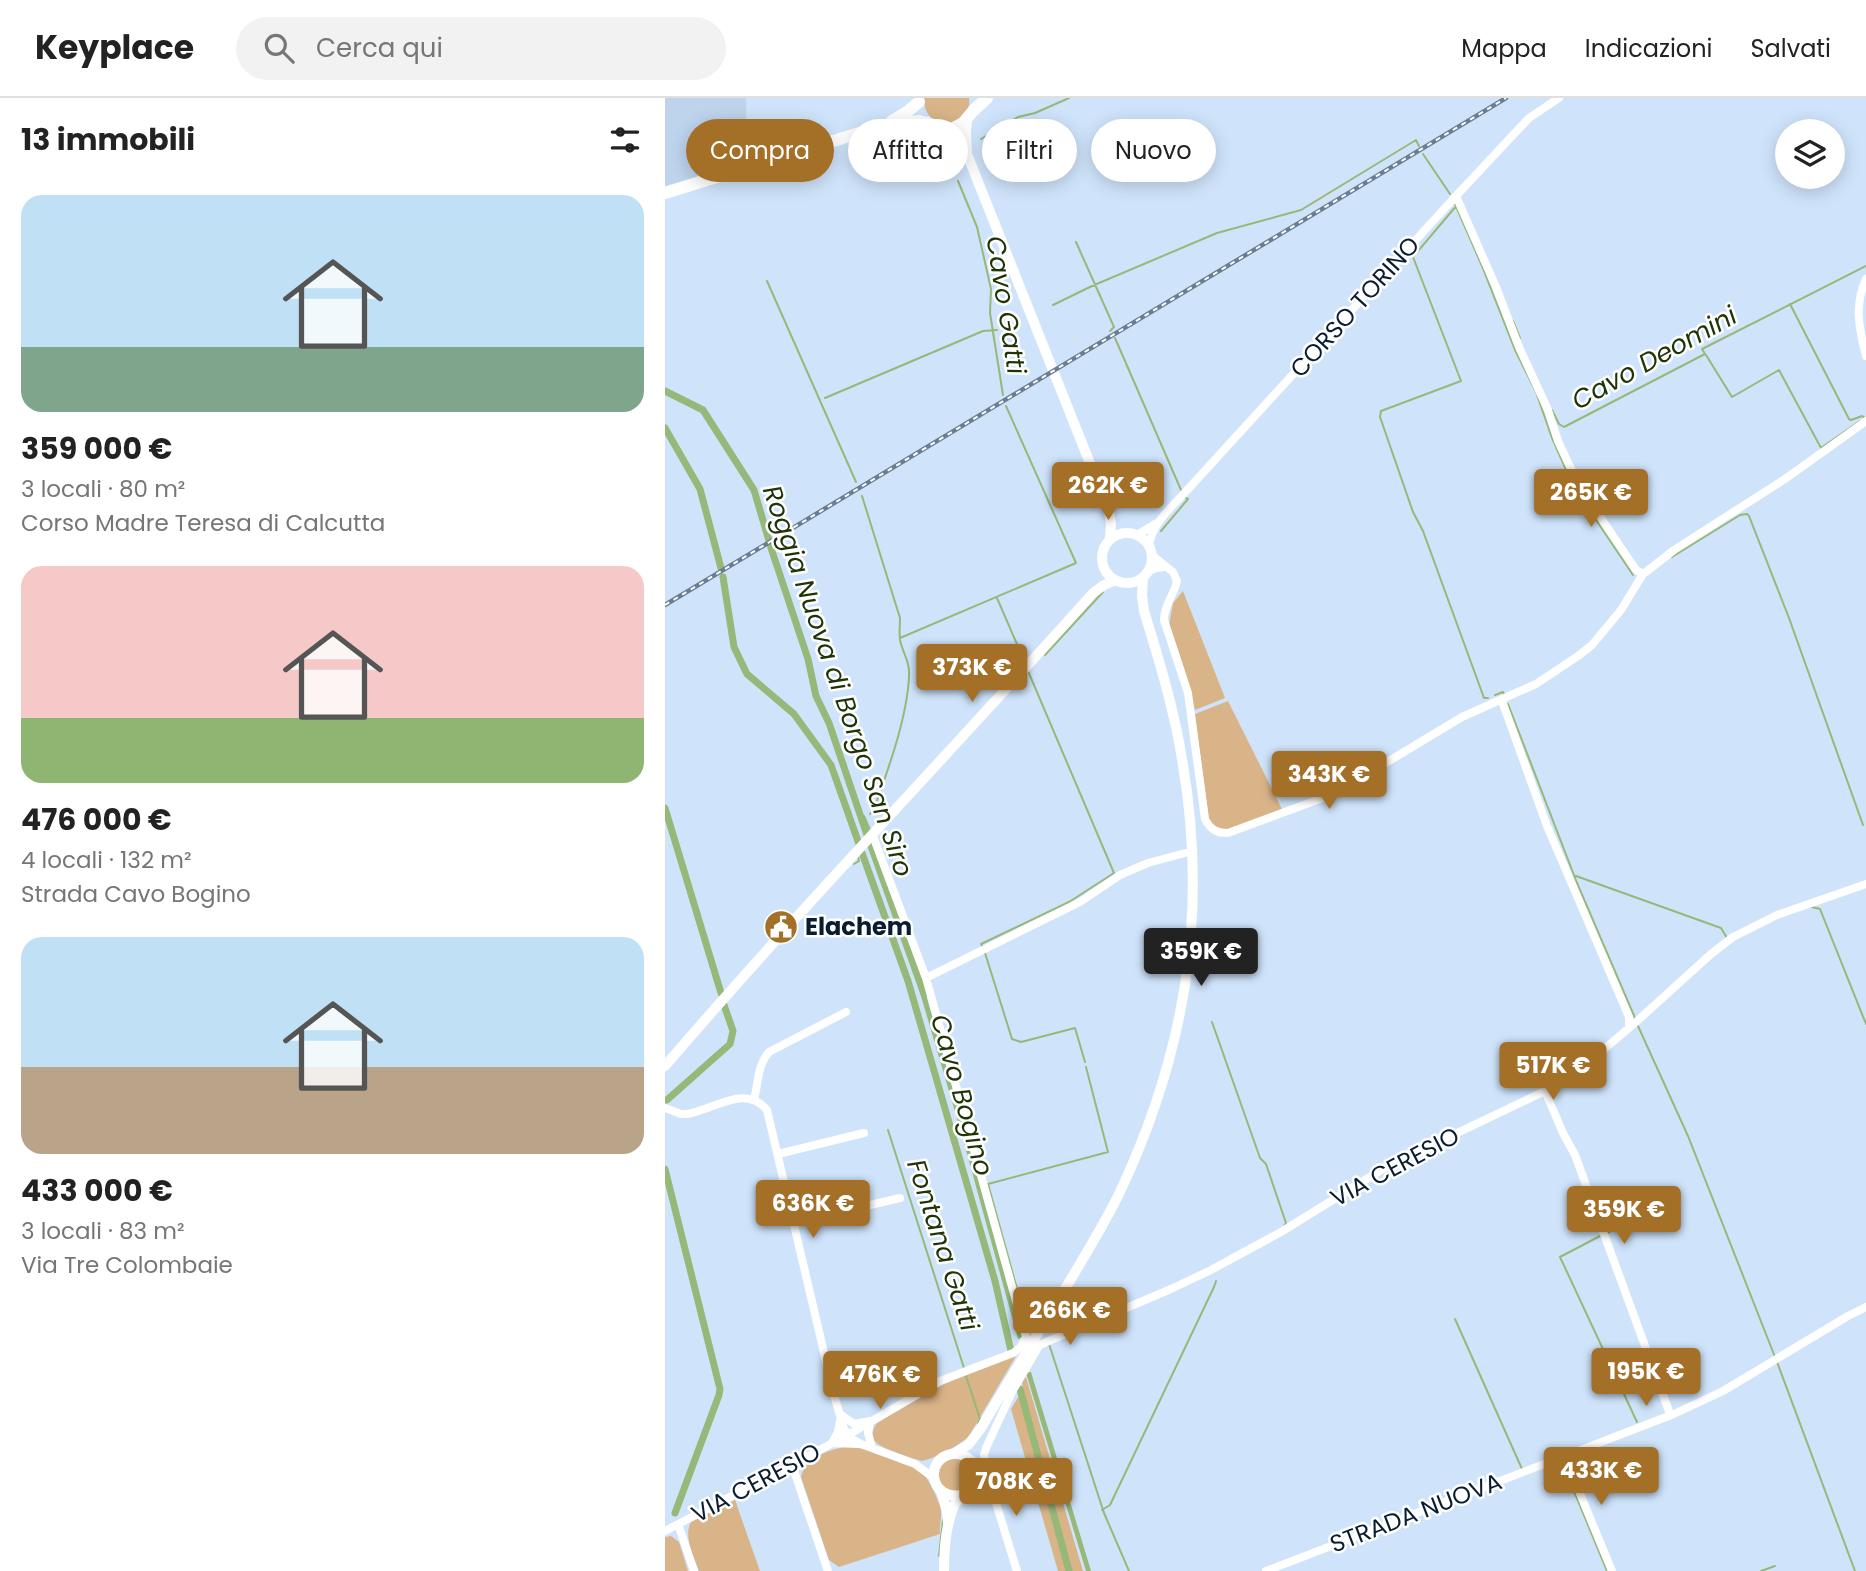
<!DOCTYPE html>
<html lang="it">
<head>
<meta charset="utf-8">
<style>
  body { margin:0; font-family:Poppins,sans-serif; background:#f2f2f2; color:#222; height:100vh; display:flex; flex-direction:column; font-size:26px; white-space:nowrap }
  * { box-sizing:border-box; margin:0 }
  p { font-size:23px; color:#767676 }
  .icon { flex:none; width:38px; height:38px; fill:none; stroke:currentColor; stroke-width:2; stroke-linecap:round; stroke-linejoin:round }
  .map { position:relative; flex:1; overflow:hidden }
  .side { display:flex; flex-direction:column; background:#fff; width:665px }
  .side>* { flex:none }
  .guide { position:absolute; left:21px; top:21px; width:665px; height:63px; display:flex; gap:14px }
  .tools { position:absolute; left:1110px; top:21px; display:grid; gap:14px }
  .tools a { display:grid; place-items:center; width:70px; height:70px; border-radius:50%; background:#fff; box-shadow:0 4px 18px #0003; font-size:35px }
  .price { position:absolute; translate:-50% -60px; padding:0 16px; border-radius:7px; background:#a47028; color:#fff; font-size:23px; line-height:46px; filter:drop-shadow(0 2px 4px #0008) }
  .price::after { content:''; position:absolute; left:50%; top:42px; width:21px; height:16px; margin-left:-10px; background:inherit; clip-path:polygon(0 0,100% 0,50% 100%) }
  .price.current { background:#222; color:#fff }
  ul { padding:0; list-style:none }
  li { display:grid; align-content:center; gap:14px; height:371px; padding:0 21px }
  li span { display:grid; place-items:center; height:217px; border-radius:21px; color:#555 }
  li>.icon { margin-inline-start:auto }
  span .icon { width:126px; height:126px; fill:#fffc; stroke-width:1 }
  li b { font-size:30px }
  h2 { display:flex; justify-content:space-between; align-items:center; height:84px; padding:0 21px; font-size:30px }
  .tag { padding:0 24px; border-radius:32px; background:#fff; box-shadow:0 4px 18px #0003; font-size:24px; line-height:63px }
  .tag.current { background:#a47028; color:#fff }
  header { display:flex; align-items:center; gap:42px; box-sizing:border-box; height:98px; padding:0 35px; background:#fff; border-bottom:2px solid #e0e0e0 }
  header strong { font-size:33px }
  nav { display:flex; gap:38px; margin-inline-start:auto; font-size:24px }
  .search { width:490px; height:63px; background:#f2f2f2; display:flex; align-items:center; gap:18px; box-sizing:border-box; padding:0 24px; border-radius:38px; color:#767676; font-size:26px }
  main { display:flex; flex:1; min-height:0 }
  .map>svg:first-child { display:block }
  .built { fill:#bed4ed }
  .green { fill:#d9b488 }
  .water { fill:#96b878 }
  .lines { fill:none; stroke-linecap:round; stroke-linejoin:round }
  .stream { stroke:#96b878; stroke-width:2 }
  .canal { stroke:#96b878; stroke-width:7 }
  .street { stroke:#fff; stroke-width:8 }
  .secondary { stroke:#fff; stroke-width:10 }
  .primary { stroke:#fff; stroke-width:12 }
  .rail-casing { stroke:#697d93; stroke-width:4.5 }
  .rail { stroke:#fff; stroke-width:2; stroke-dasharray:5; stroke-linecap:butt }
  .labels { text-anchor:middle; stroke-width:5; stroke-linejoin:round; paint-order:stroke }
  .street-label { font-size:24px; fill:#091d31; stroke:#fff }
  .poi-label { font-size:24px; font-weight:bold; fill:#091d31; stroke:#fff; text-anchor:start }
  .water-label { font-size:26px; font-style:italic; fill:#1f3404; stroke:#fff }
</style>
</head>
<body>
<header>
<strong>Keyplace</strong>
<div class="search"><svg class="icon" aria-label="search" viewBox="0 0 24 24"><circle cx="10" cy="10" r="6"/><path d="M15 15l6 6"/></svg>Cerca qui</div>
<nav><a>Mappa</a><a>Indicazioni</a><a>Salvati</a></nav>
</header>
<main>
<section class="side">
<h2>13 immobili<svg class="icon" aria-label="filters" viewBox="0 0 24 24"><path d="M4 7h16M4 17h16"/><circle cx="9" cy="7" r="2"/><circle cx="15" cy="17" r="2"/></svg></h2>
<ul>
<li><span style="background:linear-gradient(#bfe0f5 70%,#7fa58c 0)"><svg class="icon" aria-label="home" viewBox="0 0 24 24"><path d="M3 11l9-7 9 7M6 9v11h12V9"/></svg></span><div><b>359 000 €</b><p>3 locali · 80 m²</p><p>Corso Madre Teresa di Calcutta</p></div></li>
<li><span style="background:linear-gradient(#f6c9c9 70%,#8fb573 0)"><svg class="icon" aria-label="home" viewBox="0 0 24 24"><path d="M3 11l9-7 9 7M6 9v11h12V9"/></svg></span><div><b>476 000 €</b><p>4 locali · 132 m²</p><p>Strada Cavo Bogino</p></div></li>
<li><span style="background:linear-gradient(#bfe0f5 60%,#b9a48a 0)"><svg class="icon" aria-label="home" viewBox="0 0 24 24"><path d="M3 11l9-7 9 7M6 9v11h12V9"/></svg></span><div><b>433 000 €</b><p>3 locali · 83 m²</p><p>Via Tre Colombaie</p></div></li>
</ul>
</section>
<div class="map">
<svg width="1201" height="1473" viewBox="0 0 1201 1473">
  <rect width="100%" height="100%" fill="#cfe4fb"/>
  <path class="built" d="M 0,0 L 81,0 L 82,63 L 0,88 Z"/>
  <path class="green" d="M 259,0 L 304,0 C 306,17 295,20 281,27 C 267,22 259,17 259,0 Z
    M 518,493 L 560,600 L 530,612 L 504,527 L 508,505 Z
    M 563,603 L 617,711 L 564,731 L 553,731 L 544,722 L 530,616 Z
    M 351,1258 L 304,1338 C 297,1346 268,1361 257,1363 C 249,1361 219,1351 213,1346 C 205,1341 207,1332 212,1325 L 279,1286 L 293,1280 L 294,1277 Z
    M 361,1279 L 418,1473 L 393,1473 L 346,1311 L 358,1291 L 357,1283 Z
    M 185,1348 C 200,1351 247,1364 257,1374 C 263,1380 273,1401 275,1408 C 278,1418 274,1427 275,1436 L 174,1469 L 164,1462 L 136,1379 C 140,1359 166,1351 185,1348 Z
    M274 1377a16 16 0 1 1 32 0a16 16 0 1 1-32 0Z
    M 70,1402 L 95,1473 L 34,1473 C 29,1458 18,1439 26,1424 Z
    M 6,1438 L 14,1444 L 23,1473 L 0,1473 L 0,1439 Z"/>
  <path class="water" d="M 258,886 L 358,1239 L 353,1241 L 296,1034 L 253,888 Z
    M 366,1274 L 426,1473 L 421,1473 L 361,1275 Z"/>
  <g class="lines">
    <path class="stream" d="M 316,41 L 353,19 L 370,15 L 404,0
      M 758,56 L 785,96
      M 293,83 L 312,129 L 326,191 L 325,215 L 338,297
      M 790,106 L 817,168 L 850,252 L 871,294 L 887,340 L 902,374 L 919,404 L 968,477
      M 792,107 L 748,159 L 796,283 L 716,313 L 715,319 L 748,414 L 758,433 L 819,600 L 823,600
      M 411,144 L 449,229 L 445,233
      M 102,183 L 191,384
      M 1125,206 L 1184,321 L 1186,322 L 1197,318 L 1200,320
      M 388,207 L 427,188 L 552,135 L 636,112 L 751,42 L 754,48
      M 848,223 L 855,240
      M 339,229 L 344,227
      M 450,240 L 516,392
      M 1041,257 L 1067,299 L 1114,272 L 1156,350 L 1195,323
      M 160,300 L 318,233 L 332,232
      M 887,312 L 894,326 L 899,329 L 1040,256 L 1037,251 L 1201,168
      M 197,398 L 235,520 C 235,527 234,535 235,542 C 238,556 245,563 244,579 C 242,620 223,672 209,711 L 205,716
      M 496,433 L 523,401 L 521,400
      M 1007,459 L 1075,417 L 1082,416 L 1084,418 L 1124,520 L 1198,727
      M 332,500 L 355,553
      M 235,540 L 411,465 L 341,308
      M 380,557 L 438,494
      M 354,559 L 357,565
      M 830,597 L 838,594 L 839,596
      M 843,606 L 912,785 L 970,920
      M 199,718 L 205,732
      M 189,766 L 194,763 L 193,759
      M 911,778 L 1056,830 L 1062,840
      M 1147,809 L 1155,811 L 1201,926
      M 318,849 L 316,846 L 404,804 L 449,775 L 363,573
      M 320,855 L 347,941 L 356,944 L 410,930 L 420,964
      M 547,924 L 595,1060 L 601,1066 L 621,1125 L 619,1128
      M 973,928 L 1023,1038 L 1110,1259
      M 223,1032 L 299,1270
      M 942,1135 L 998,1106
      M 935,1138 L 895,1159 L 972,1324
      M 790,1221 L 857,1371
      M 367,1232 L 362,1227 L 323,1086 L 443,1054 L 421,969
      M 384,1246 L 439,1415 L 464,1473
      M 1112,1264 L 1190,1473
      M 301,1278 L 315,1321 L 313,1325
      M 897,1364 L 942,1473
      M 437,1412 L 445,1407 L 549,1189 L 551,1183
      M 274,1458 L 278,1422
      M 1096,1473 L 1110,1468"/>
    <path class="canal" d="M 0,293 L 38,312 L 89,392 L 107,453 L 143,561 L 151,598 L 164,625 L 202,737 L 259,896
      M 0,330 L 35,391 L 56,470
      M 58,479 L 69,549 L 82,576 L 129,616 L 166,667 L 194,746
      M 0,710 L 56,895
      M 197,755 L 243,883 L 330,1183 L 346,1253
      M 2,1002 L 65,946 L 68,933 L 59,907
      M 0,1071 L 55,1291 L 54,1297 L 10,1415
      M 355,1291 L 404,1473"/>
    <path class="street" d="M 791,98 L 831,189 L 854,249 L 883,312 L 893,343 L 906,371 L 938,423 L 971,472 L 978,476 L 981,474 L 1009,452 L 1120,381 L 1201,323
      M 1201,181 C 1189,207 1194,231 1201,258
      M 472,437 L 490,426
      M 484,448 C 487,424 509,407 525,389 L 791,98 L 864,20 L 894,0
      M 487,457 L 508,474 L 512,483 C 509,497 499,507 499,522 L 523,595 L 540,721 C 545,731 551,735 563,735 L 671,695 L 797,619 L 871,586 L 913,558 L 927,547 L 956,512 L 978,476
      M 482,474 L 491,470 L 500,469
      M 837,603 L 882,728 L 964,919 L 964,930
      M 261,880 L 415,804 L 455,777 L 483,765 L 520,755
      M 880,993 L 898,1035 L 910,1057 L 1005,1316
      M 89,1001 C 94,983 92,968 104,954 L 181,914
      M 0,1010 L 16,1016 L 22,1016 C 49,1012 80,985 102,1012 L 169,1297 L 179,1331 L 187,1341 L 196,1346 L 250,1366 L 269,1380
      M 113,1056 L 199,1035
      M 129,1125 L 235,1100
      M 175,1316 L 189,1326 L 205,1323 L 203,1335 L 207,1350
      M 175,1323 L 173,1334 L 167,1345 L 193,1346
      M 899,1357 L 947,1473
      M 127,1367 L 163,1473
      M 312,1378 L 326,1389 L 352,1473
      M 326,1389 L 319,1357 L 321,1350 L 347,1294 L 374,1248 L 379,1245 L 506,1191 L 546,1172 L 616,1134 L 721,1069 L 880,993 L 911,975 L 971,924 L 1046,856 L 1068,839 L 1112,817 L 1201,786
      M 13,1426 L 29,1473
      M 0,1433 L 183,1337 L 275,1283 L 348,1255 L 355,1250 L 361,1239 L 261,880 L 208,738
      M 601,1473 L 1009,1316 L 1058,1293 L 1183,1218 L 1201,1209"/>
    <path class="secondary" d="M 302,22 L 301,33 L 302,56 L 444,413 L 446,427 L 445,441
      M 272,30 L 290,43 L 302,55
      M437 460a25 25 0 1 1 50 0a25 25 0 1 1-50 0Z
      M 0,968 C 139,806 287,653 428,495 L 439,487 L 451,482
      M 290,1355 L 304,1346 L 316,1330 C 342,1286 369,1242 395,1199 C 415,1166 436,1132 453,1098 C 520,958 544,815 517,661 C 509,611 494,562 479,513 L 477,498 L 478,479
      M 276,1393 L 282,1413 L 283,1425
      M 279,1473 C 279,1453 281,1426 289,1408 C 296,1393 324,1385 307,1363 C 302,1358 294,1355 287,1356 C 259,1360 264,1403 297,1397"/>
    <path class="primary" d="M 227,23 L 242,14 L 254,4
      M 0,95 L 220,27 L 254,23 L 263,25 L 279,31 L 289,30 L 298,25 L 308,13 L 322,0"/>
    <g class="rail-casing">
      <path id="rail" d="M 0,507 L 841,0"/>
    </g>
    <use href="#rail" class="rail"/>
  </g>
  <defs>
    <g id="civic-disc" transform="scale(1.75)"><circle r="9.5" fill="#a47028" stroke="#fff"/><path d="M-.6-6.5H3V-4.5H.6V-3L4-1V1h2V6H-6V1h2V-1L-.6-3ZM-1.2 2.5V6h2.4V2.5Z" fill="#fff"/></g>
  </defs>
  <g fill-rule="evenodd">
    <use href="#civic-disc" x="116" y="829"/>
  </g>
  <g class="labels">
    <g class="street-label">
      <text transform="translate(690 209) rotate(-48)" y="8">CORSO TORINO</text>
      <text transform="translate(730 1069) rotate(-28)" y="8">VIA CERESIO</text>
      <text transform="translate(91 1385) rotate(-28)" y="8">VIA CERESIO</text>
      <text transform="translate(751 1415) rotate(-21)" y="8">STRADA NUOVA</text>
    </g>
    <g class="poi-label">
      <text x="140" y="837">Elachem</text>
    </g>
    <g class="water-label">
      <text transform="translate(341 207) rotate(81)" y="9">Cavo Gatti</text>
      <text transform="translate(989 260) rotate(-29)" y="9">Cavo Deomini</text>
      <text transform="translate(173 583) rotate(71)" y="9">Roggia Nuova di Borgo San Siro</text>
      <text transform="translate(297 997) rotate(74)" y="9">Cavo Bogino</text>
      <text transform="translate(278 1147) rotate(72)" y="9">Fontana Gatti</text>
    </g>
  </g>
</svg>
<div class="tools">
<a><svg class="icon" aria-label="layers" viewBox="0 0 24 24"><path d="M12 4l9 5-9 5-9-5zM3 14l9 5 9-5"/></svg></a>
</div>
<b class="price" style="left:443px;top:424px">262K €</b>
<b class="price" style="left:926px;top:431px">265K €</b>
<b class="price" style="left:307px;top:606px">373K €</b>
<b class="price" style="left:664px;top:713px">343K €</b>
<b class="price current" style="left:536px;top:890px">359K €</b>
<b class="price" style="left:888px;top:1004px">517K €</b>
<b class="price" style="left:148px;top:1142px">636K €</b>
<b class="price" style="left:959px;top:1148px">359K €</b>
<b class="price" style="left:405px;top:1249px">266K €</b>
<b class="price" style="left:981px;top:1310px">195K €</b>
<b class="price" style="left:215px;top:1313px">476K €</b>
<b class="price" style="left:936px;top:1409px">433K €</b>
<b class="price" style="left:351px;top:1420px">708K €</b>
<div class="guide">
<a class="tag current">Compra</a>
<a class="tag">Affitta</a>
<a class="tag">Filtri</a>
<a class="tag">Nuovo</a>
</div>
</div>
</main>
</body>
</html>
